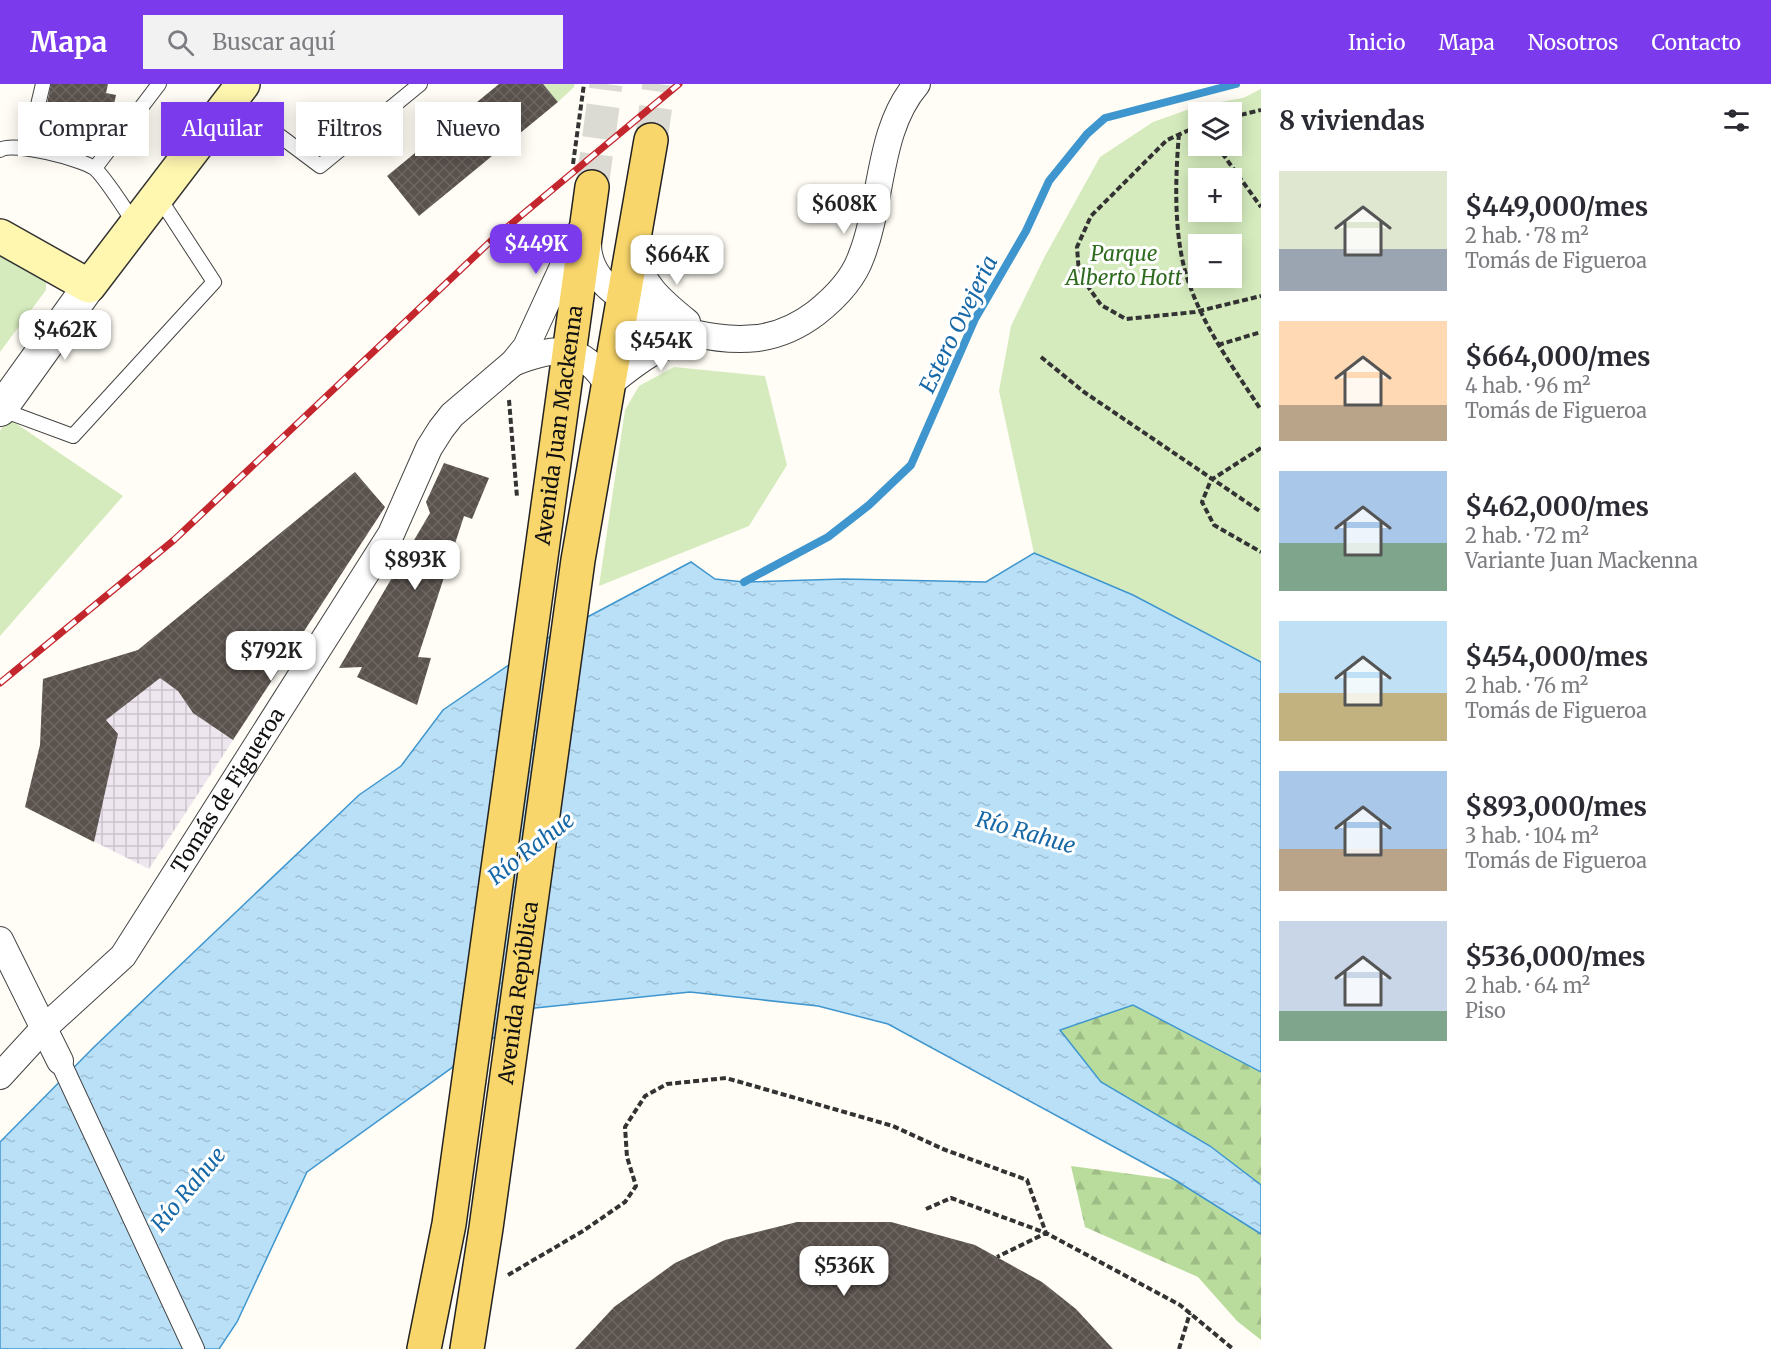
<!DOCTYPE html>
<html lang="es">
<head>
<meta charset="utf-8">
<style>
  body { margin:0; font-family:Merriweather,serif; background:#f2f2f3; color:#2b2b33; height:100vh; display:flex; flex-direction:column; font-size:22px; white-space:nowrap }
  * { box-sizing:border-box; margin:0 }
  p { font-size:20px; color:#7c7c81 }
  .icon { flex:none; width:33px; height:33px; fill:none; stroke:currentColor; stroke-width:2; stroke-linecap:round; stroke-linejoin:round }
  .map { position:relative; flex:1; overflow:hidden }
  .drawer { display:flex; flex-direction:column; background:#fff; width:510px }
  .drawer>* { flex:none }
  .guide { position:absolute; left:18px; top:18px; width:570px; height:54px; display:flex; gap:12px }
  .fabs { position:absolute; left:1188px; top:18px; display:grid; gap:12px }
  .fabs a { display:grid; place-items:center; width:54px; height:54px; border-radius:0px; background:#fff; box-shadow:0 3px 15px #0003; font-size:30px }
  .price { position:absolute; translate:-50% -51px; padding:0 14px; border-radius:12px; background:#fff; color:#222; font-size:20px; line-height:39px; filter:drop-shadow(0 2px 3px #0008) }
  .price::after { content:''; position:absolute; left:50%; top:36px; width:18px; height:14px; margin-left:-9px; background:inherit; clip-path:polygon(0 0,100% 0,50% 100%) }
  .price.current { background:#7c3aed; color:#fff }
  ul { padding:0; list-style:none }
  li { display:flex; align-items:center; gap:18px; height:150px; padding:0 18px }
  li span { display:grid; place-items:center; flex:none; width:168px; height:120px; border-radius:0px; color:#555 }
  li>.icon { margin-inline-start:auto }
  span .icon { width:72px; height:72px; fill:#fffc; stroke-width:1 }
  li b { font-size:26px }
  h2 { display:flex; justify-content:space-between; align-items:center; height:72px; padding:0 18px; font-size:26px }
  .chip { padding:0 21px; border-radius:0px; background:#fff; box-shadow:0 3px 15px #0003; font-size:21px; line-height:54px }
  .chip.current { background:#7c3aed; color:#fff }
  header { display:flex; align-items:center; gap:36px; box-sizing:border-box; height:84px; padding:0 30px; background:#7c3aed; color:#fff }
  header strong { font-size:28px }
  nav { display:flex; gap:33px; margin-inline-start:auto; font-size:21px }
  .search { width:420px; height:54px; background:#f2f2f3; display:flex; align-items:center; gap:15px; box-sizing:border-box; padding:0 21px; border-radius:0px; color:#7c7c81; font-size:22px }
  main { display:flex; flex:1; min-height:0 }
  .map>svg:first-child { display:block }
  .industrial { fill:url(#industrial-grid) }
  .green { fill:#d5ebbd; fill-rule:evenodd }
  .forest { fill:url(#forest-firs) }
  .water { fill:url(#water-ripples); stroke:#3f96cf; stroke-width:1.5 }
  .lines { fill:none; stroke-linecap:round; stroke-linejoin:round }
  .stream { stroke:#3f96cf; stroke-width:8 }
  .building { fill:url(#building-cross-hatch) }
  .primary-tunnel { stroke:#dbdad3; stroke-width:33; stroke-dasharray:33 16; stroke-linecap:butt }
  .service-casing { stroke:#444; stroke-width:16 }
  .pedestrian-casing { stroke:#444; stroke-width:22 }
  .minor-casing { stroke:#444; stroke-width:28 }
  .tertiary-casing { stroke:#444; stroke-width:34 }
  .secondary-casing { stroke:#333; stroke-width:36 }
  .primary-casing { stroke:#222; stroke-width:36 }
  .path { stroke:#333; stroke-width:4; stroke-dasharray:6 3; stroke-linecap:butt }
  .service { stroke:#fff; stroke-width:14 }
  .pedestrian { stroke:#fff; stroke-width:20 }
  .minor { stroke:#fff; stroke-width:26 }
  .tertiary { stroke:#fff; stroke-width:32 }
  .secondary { stroke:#fff6b0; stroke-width:33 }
  .primary { stroke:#f9d66b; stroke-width:33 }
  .rail-casing { stroke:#c4262e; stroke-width:7 }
  .rail { stroke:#fff; stroke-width:4.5; stroke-dasharray:14; stroke-linecap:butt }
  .labels { text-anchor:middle; stroke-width:6; stroke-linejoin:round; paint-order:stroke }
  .park-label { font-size:21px; font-style:italic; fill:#2f6b1f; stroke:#fff }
  .street-label { font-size:21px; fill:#111; stroke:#fff }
  .water-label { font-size:22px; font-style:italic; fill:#1768a6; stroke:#fff }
</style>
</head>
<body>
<header>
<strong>Mapa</strong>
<div class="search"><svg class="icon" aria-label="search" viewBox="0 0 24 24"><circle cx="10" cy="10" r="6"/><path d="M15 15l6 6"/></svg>Buscar aquí</div>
<nav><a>Inicio</a><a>Mapa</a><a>Nosotros</a><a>Contacto</a></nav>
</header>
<main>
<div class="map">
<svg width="1261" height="1265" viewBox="0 0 1261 1265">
  <defs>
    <pattern id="industrial-grid" width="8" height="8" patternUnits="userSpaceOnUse" patternTransform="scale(1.5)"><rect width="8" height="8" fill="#eee6ef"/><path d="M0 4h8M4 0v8" fill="none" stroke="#cbc4cc"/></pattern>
    <pattern id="forest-firs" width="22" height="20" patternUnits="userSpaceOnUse" patternTransform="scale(1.5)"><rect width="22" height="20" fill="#b9dc9c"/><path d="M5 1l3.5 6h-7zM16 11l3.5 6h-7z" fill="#9ebc85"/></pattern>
    <pattern id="water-ripples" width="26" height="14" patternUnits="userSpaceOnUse" patternTransform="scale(1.5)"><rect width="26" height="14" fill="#b9e0f7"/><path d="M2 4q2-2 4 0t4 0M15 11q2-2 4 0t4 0" fill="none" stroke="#9ebfd3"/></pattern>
    <pattern id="building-cross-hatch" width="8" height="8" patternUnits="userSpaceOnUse" patternTransform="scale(1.5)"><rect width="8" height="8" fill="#5a524d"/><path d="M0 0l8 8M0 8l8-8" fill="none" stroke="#6d6662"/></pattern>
  </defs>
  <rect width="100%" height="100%" fill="#fffdf5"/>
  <path class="industrial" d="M 355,388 L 385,423 L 149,785 L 25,723 L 40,661 L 43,595 L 138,566 Z"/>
  <path class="green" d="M 543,0 L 575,0 L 574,3 L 558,18 Z
    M 1261,5 L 1261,578 L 1133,511 L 1034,469 L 999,307 L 1011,242 L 1045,172 L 1100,73 L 1153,38 L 1198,22 L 1243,14 ZM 1198,28 L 1232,28 L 1232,62 L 1198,62 ZM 1198,94 L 1232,94 L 1232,128 L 1198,128 ZM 1198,160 L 1232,160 L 1232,194 L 1198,194 Z
    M 0,159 L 46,182 L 46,206 L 0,268 Z
    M 674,283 L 765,292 L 787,381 L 749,442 L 599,502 L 625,326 L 639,302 Z
    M 8,334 L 123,412 L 0,552 L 0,347 Z"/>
  <path class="forest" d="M 1133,921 L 1261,988 L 1261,1101 L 1210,1062 L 1101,998 L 1059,946 Z
    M 1071,1082 L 1175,1096 L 1261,1150 L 1261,1256 L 1237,1237 L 1198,1193 L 1085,1143 Z"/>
  <path class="water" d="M 1034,469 L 1133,511 L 1261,578 L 1261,988 L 1133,921 L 1060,946 L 1101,998 L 1210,1062 L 1261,1101 L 1261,1150 L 1175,1096 L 888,940 L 818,922 L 690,908 L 535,924 L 307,1088 L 237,1238 L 219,1265 L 0,1265 L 0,1058 L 94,963 L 359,711 L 401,682 L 443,626 L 548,554 L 691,478 L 715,495 L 744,498 L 843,495 L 986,498 Z"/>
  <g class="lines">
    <path class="stream" d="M 744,498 L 828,453 L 869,421 L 911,381 L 975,235 L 1026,147 L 1049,97 L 1087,50 L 1105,34 L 1236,0"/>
  </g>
  <path class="building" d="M 51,0 L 108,0 L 106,9 L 116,11 L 104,67 L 40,54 Z
    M 499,0 L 543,0 L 558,18 L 419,132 L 387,92 Z
    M 444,379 L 489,394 L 472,435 L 464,432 L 418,573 L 431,574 L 417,621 L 357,593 L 362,583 L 339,584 L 430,429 L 426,418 Z
    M 355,388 L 385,423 L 233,656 L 193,629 L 178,607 L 160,594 L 106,636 L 118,650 L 94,758 L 25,723 L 40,661 L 43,595 L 138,566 Z
    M 797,1138 L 891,1138 L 975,1161 L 1042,1198 L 1076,1225 L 1113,1265 L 575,1265 L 614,1223 L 675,1179 L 725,1156 Z"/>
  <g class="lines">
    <path class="primary-tunnel" d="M 651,56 L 659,0
      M 592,103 L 606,0"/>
    <g class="service-casing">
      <path id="service" d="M 232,16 L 320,82 L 420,0
        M 109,42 L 124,45
        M 28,63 L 43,0
        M 0,66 C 13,57 81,75 94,84 C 104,91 127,129 136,141
        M 95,84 L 159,0
        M 0,325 L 73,352 L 214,198 L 158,112"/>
    </g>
    <g class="pedestrian-casing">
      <path id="pedestrian" d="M 60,977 L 194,1265"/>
    </g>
    <g class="minor-casing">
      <g id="minor">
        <path d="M 588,158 C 587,192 614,210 640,226 C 674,248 717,258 758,254 C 779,251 799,242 816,229 C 835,214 853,196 861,173 C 883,118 877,46 917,0"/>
        <path d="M 634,164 C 639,199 661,217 687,238"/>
        <path d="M 513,279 C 556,262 581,259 608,301 C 643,273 657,261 702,252"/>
        <path d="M 0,856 L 60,977"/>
        <path id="s1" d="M 0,992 L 44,944 L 123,872 L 391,450 L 429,364 L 441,345 L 452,331 L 513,279 L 526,263 L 578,150"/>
      </g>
    </g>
    <g class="tertiary-casing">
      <path id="tertiary" d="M 0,326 L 89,202"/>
    </g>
    <g class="secondary-casing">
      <path id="secondary" d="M 0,152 L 89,202 L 243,0"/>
    </g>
    <g class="primary-casing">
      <g id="primary">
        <path id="s2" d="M 424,1265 L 449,1140 L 592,103"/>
        <path id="s3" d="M 467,1265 L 486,1144 L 578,476 L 651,56"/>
      </g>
    </g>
    <path class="path" d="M 1232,33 L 1261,26
      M 1198,42 L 1167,56 L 1091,132 L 1077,163 L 1079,190 L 1101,221 L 1126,235 L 1195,228 L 1261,212
      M 1179,50 C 1175,96 1173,158 1190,202 C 1206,247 1235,286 1261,326
      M 1217,62 L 1261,123
      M 573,80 L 584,0
      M 1218,261 L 1261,248
      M 1041,273 L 1084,308 L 1261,428
      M 509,316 L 517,413
      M 1261,364 L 1211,396 L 1202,418 L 1214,441 L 1261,468
      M 926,1125 L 951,1114 L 1046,1149 L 997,1173
      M 508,1191 L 583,1147 L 625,1118 L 636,1102 L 627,1073 L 625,1043 L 645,1012 L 667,1000 L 726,994 L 893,1042 L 943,1065 L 1027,1096 L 1046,1149 L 1180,1221 L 1233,1265
      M 1179,1265 L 1190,1229"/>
    <use href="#service" class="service"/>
    <use href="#pedestrian" class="pedestrian"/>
    <use href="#minor" class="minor"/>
    <use href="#tertiary" class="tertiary"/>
    <use href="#secondary" class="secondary"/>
    <use href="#primary" class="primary"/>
    <g class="rail-casing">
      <path id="rail" d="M 0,599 L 174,456 L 493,155 L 679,0"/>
    </g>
    <use href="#rail" class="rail"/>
  </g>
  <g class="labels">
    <g class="park-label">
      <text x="1124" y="177">Parque<tspan x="1124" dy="24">Alberto Hott</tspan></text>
    </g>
    <g class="street-label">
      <text dy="7" stroke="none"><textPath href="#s2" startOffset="934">Avenida Juan Mackenna</textPath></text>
      <text dy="7" stroke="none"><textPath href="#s1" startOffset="368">Tomás de Figueroa</textPath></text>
      <text dy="7" stroke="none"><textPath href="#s3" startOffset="360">Avenida República</textPath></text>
    </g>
    <g class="water-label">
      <text transform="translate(958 240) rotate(-64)" y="8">Estero Ovejeria</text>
      <text transform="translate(1026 748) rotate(16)" y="8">Río Rahue</text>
      <text transform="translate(531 764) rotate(-38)" y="8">Río Rahue</text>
      <text transform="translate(188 1105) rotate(-50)" y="8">Río Rahue</text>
    </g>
  </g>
</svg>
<div class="fabs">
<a><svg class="icon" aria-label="layers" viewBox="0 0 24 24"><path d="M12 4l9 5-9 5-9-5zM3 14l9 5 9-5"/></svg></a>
<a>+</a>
<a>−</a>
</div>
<b class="price" style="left:844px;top:151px">$608K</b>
<b class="price current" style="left:536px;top:191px">$449K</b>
<b class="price" style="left:677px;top:202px">$664K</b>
<b class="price" style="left:65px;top:277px">$462K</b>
<b class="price" style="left:661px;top:288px">$454K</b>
<b class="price" style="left:415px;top:507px">$893K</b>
<b class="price" style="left:271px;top:598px">$792K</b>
<b class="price" style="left:844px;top:1213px">$536K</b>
<div class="guide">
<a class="chip">Comprar</a>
<a class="chip current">Alquilar</a>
<a class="chip">Filtros</a>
<a class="chip">Nuevo</a>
</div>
</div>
<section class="drawer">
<h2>8 viviendas<svg class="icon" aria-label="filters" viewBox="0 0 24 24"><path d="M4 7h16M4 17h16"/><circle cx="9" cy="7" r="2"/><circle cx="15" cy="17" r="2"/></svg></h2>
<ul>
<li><span style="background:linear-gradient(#dfe7d0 65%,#9aa5b1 0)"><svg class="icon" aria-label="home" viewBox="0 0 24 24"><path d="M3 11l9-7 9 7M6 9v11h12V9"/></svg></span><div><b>$449,000/mes</b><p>2 hab. · 78 m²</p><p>Tomás de Figueroa</p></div></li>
<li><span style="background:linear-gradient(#ffd9b3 70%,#b9a48a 0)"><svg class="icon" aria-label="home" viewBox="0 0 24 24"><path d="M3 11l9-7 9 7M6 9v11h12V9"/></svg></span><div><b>$664,000/mes</b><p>4 hab. · 96 m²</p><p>Tomás de Figueroa</p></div></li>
<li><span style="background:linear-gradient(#a9c7e8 60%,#7fa58c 0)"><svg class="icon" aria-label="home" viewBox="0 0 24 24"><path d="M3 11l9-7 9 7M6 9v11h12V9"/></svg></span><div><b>$462,000/mes</b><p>2 hab. · 72 m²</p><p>Variante Juan Mackenna</p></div></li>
<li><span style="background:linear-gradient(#bfe0f5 60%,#c2b280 0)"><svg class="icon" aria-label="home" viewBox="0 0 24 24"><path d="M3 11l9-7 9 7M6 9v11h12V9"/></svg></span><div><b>$454,000/mes</b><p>2 hab. · 76 m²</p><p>Tomás de Figueroa</p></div></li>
<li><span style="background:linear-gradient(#a9c7e8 65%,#b9a48a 0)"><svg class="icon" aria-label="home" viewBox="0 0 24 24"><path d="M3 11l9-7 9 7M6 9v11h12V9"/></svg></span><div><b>$893,000/mes</b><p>3 hab. · 104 m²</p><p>Tomás de Figueroa</p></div></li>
<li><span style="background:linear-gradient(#c9d6e8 75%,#7fa58c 0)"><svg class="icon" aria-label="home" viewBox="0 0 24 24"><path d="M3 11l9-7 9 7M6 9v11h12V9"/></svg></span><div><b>$536,000/mes</b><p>2 hab. · 64 m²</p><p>Piso</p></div></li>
</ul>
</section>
</main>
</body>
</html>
